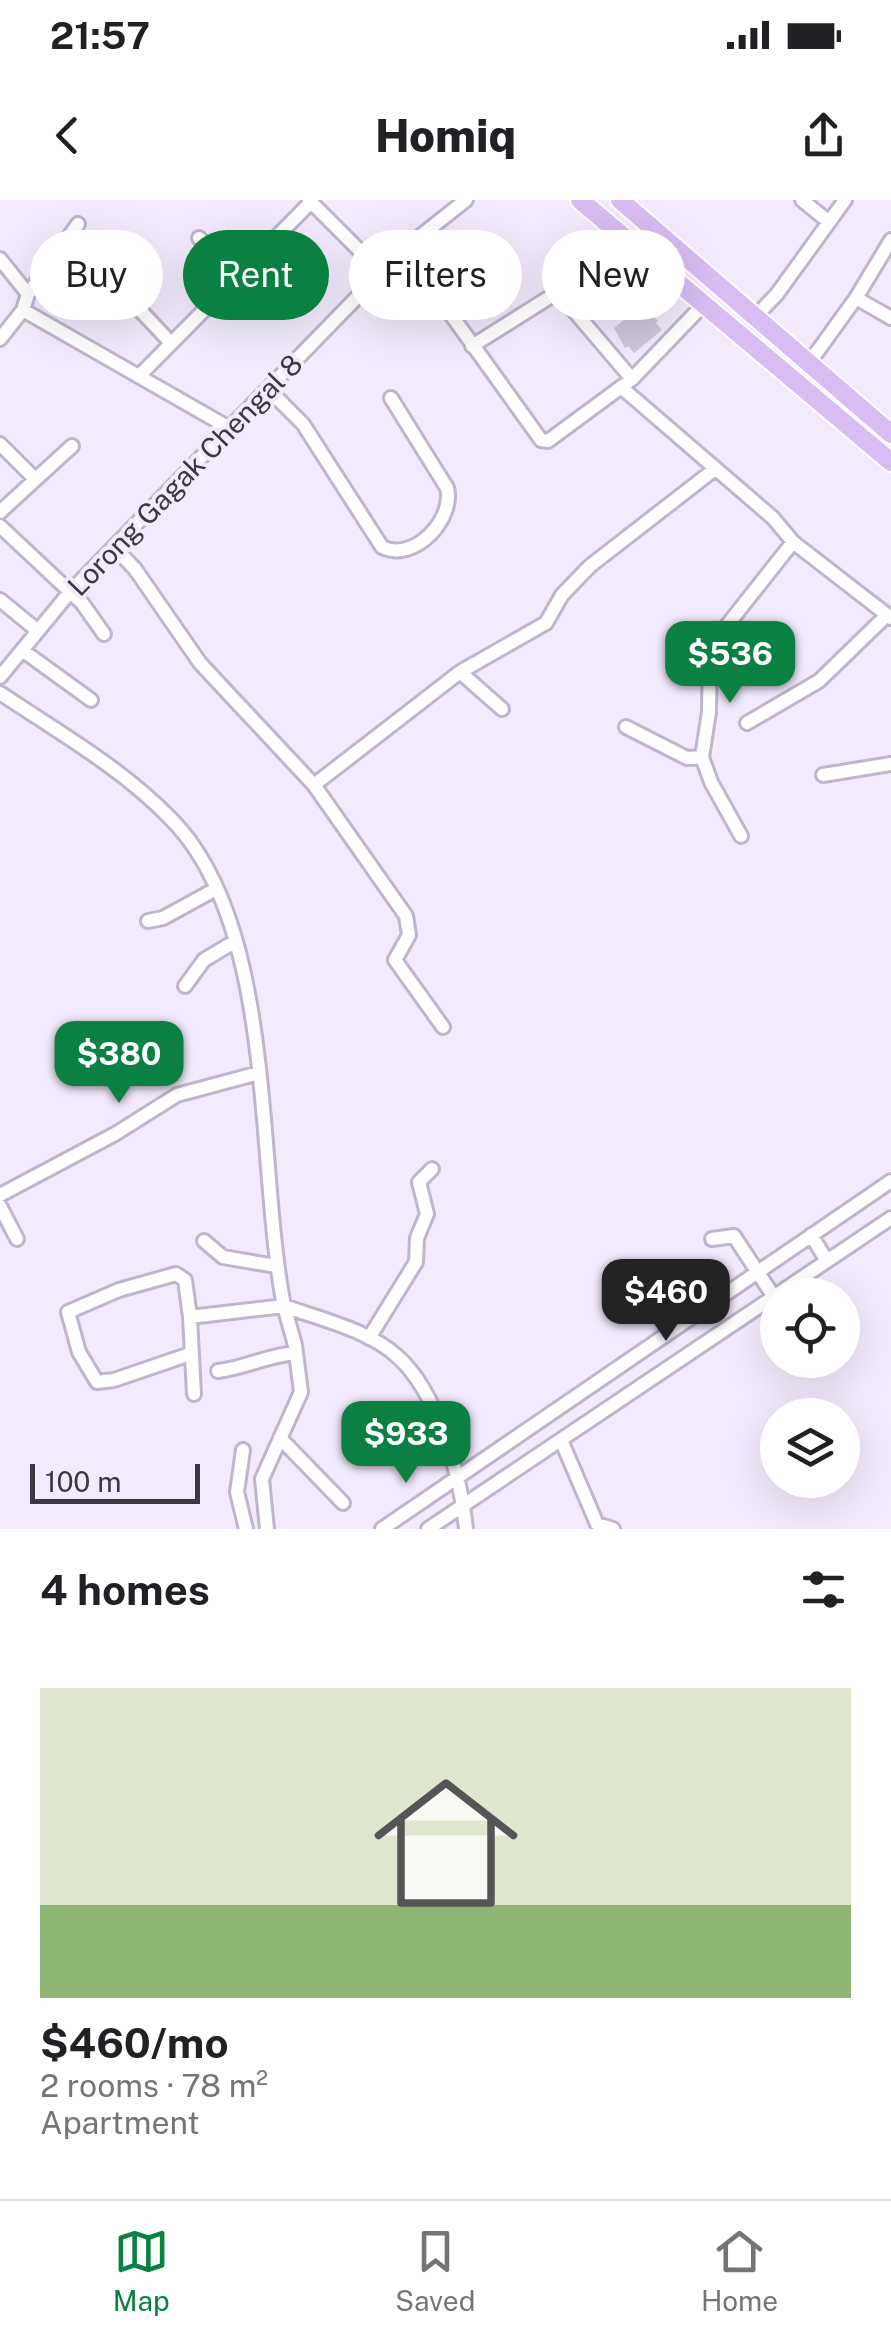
<!DOCTYPE html>
<html lang="en">
<head>
<meta charset="utf-8">
<style>
  body { margin:0; font-family:"Public Sans",sans-serif; background:#f6f6f6; color:#202124; height:100vh; display:flex; flex-direction:column; font-size:38px; white-space:nowrap }
  * { box-sizing:border-box; margin:0 }
  p { font-size:32px; color:#757577 }
  .icon { flex:none; width:55px; height:55px; fill:none; stroke:currentColor; stroke-width:2; stroke-linecap:round; stroke-linejoin:round }
  .map { position:relative; height:1329px; overflow:hidden }
  .sheet { display:flex; flex-direction:column; background:#fff; flex:1 }
  .sheet>* { flex:none }
  .guide { position:absolute; left:30px; top:30px; width:832px; height:90px; display:flex; gap:20px }
  .tools { position:absolute; left:760px; top:1078px; display:grid; gap:20px }
  .tools a { display:grid; place-items:center; width:100px; height:100px; border-radius:50%; background:#fff; box-shadow:0 10px 40px #0002; font-size:50px }
  .scale { position:absolute; left:30px; bottom:25px; width:170px; box-sizing:border-box; padding-left:10px; border:5px solid #3c3740; border-top:0; font-size:28px; line-height:35px; white-space:nowrap; color:#3c3740; -webkit-text-stroke:8px #f4eafd; paint-order:stroke }
  .price { position:absolute; translate:-50% -85px; padding:0 22px; border-radius:20px; background:#0b8043; color:#fff; font-size:32px; line-height:65px; filter:drop-shadow(0 2px 5px #0008) }
  .price::after { content:''; position:absolute; left:50%; top:60px; width:30px; height:22px; margin-left:-15px; background:inherit; clip-path:polygon(0 0,100% 0,50% 100%) }
  .price.selected { background:#222; color:#fff }
  ul { padding:0; list-style:none }
  li { display:grid; align-content:center; gap:20px; height:530px; padding:0 40px }
  li+li { border-top:2px solid #e0e0e0 }
  li span { display:grid; place-items:center; height:310px; border-radius:0px; color:#555 }
  li>.icon { margin-inline-start:auto }
  span .icon { width:180px; height:180px; fill:#fffc; stroke-width:1 }
  li b { font-size:42px }
  h2 { display:flex; justify-content:space-between; align-items:center; height:120px; padding:0 40px; font-size:42px }
  .tag { padding:0 35px; border-radius:45px; background:#fff; box-shadow:0 10px 40px #0002; font-size:35px; line-height:90px }
  .tag.selected { background:#0b8043; color:#fff }
  .status { display:flex; justify-content:space-between; align-items:center; height:70px; padding:0 50px; background:#fff; direction:ltr }
  .status svg { height:28px; fill:currentColor }
  header { display:flex; justify-content:space-between; align-items:center; height:130px; padding:0 40px; background:#fff; font-size:45px; font-weight:800 }
  .tabs { display:flex; justify-content:space-around; align-items:center; height:140px; border-top:2px solid #e0e0e0; background:#fff; font-size:28px; color:#757577 }
  .tabs a { display:grid; justify-items:center; gap:5px }
  .tabs .selected { color:#0b8043 }
  .map>svg:first-child { display:block }
  .building { fill:#d1c6dd }
  .lines { fill:none; stroke-linecap:round; stroke-linejoin:round }
  .minor-casing { stroke:#c0b5cc; stroke-width:18 }
  .highway-casing { stroke:#fff; stroke-width:22 }
  .minor { stroke:#fff; stroke-width:12 }
  .highway { stroke:#d8bcf4; stroke-width:18 }
  .labels { text-anchor:middle; stroke-width:8; stroke-linejoin:round; paint-order:stroke }
  .street-label { font-size:28px; fill:#3c3740; stroke:#f4eafd }
</style>
</head>
<body>
<div class="status"><b>21:57</b><svg viewBox="0 0 49 12"><path d="M0 12V9h3v3zM5 12V6h3v6zM10 12V3h3v9zM15 12V0h3v12zM26 1h20v11H26zM47 4h2v5h-2z"/></svg></div>
<header><svg class="icon" aria-label="back" viewBox="0 0 24 24"><path d="M15 5l-7 7 7 7"/></svg>Homiq<svg class="icon" aria-label="share" viewBox="0 0 24 24"><path d="M12 15V3M7 8l5-5 5 5M5 13v7h14v-7"/></svg></header>
<div class="map">
<svg width="891" height="1329" viewBox="0 0 891 1329">
  <rect width="100%" height="100%" fill="#f4eafd"/>
  <path class="building" d="M 642,105 L 658,121 L 656,123 L 662,130 L 634,153 L 628,146 L 625,148 L 614,128 Z"/>
  <g class="lines">
    <g class="minor-casing">
      <path id="minor" d="M 309,0 L 381,72
        M 802,0 L 829,22
        M 199,38 L 237,77
        M 404,49 L 541,240 L 548,241 L 632,179 L 704,104
        M 0,59 L 28,94 L 23,110 L 0,139
        M 558,92 L 632,179
        M 28,94 L 78,24
        M 856,98 L 891,118
        M 139,109 L 171,143
        M 23,110 L 231,229
        M 755,117 L 777,94 L 845,0
        M 472,146 L 604,63 L 625,37
        M 809,163 L 856,98 L 891,40
        M 139,176 L 311,2
        M 621,187 L 773,318 L 793,342 L 891,418
        M 268,189 L 303,224 L 382,347 C 414,363 455,319 447,288 L 391,198
        M 0,244 L 34,278
        M 0,312 L 72,246
        M 0,326 L 82,403 L 104,434
        M 114,347 L 135,369 L 200,463 L 314,585 L 460,472 L 502,509
        M 0,400 L 38,431
        M 22,450 L 91,500
        M 460,472 L 546,423 L 562,395 L 590,366 L 715,269
        M 0,477 L 70,392 L 404,49 L 466,0
        M 0,493 C 58,532 122,568 171,619 C 277,726 256,964 284,1106 C 320,1119 369,1130 398,1157 C 438,1193 461,1277 466,1329
        M 747,523 L 819,481 L 887,415
        M 626,527 L 687,558 L 702,557 L 709,512 L 710,447 L 793,342
        M 702,557 L 711,582 L 741,636
        M 823,575 L 891,564
        M 314,585 L 406,716 L 409,735 L 395,760 L 443,827
        M 148,721 L 163,718 L 216,689
        M 185,786 L 204,760 L 234,742
        M 0,995 L 115,934 L 177,895 L 259,873
        M 0,1006 L 17,1039
        M 811,1035 L 827,1061
        M 712,1039 L 734,1036 L 774,1097
        M 204,1041 L 223,1057 L 276,1066
        M 190,1117 L 194,1194
        M 369,1138 L 416,1062 L 417,1038 L 427,1014 L 419,982 L 432,969
        M 190,1154 L 114,1180 L 97,1182 L 79,1152 L 68,1112 L 119,1090 L 176,1074 L 185,1080 L 190,1117 L 284,1106 L 295,1145 L 301,1192 L 262,1279 L 267,1329
        M 218,1171 C 245,1168 268,1155 296,1153
        M 280,1238 L 343,1303
        M 561,1240 L 597,1324 L 613,1329
        M 243,1250 L 237,1292 L 246,1329
        M 382,1329 L 891,981
        M 428,1329 L 891,1018"/>
    </g>
    <g class="highway-casing">
      <path id="highway" d="M 580,0 L 891,262
        M 620,0 L 891,234"/>
    </g>
    <use href="#minor" class="minor"/>
    <use href="#highway" class="highway"/>
  </g>
  <g class="labels">
    <g class="street-label">
      <text transform="translate(185 275) rotate(-46)" y="10">Lorong Gagak Chengal 8</text>
    </g>
  </g>
</svg>
<div class="tools">
<a><svg class="icon" aria-label="locate" viewBox="0 0 24 24"><circle cx="12" cy="12" r="6"/><path d="M12 2v4M12 18v4M2 12h4M18 12h4"/></svg></a>
<a><svg class="icon" aria-label="layers" viewBox="0 0 24 24"><path d="M12 4l9 5-9 5-9-5zM3 14l9 5 9-5"/></svg></a>
</div>
<div class="scale">100 m</div>
<b class="price" style="left:730px;top:506px">$536</b>
<b class="price" style="left:119px;top:906px">$380</b>
<b class="price selected" style="left:666px;top:1144px">$460</b>
<b class="price" style="left:406px;top:1286px">$933</b>
<div class="guide">
<a class="tag">Buy</a>
<a class="tag selected">Rent</a>
<a class="tag">Filters</a>
<a class="tag">New</a>
</div>
</div>
<section class="sheet">
<h2>4 homes<svg class="icon" aria-label="filters" viewBox="0 0 24 24"><path d="M4 7h16M4 17h16"/><circle cx="9" cy="7" r="2"/><circle cx="15" cy="17" r="2"/></svg></h2>
<ul>
<li><span style="background:linear-gradient(#dfe7d0 70%,#8fb573 0)"><svg class="icon" aria-label="home" viewBox="0 0 24 24"><path d="M3 11l9-7 9 7M6 9v11h12V9"/></svg></span><div><b>$460/mo</b><p>2 rooms · 78 m²</p><p>Apartment</p></div></li>
</ul>
</section>
<nav class="tabs">
<a class="selected"><svg class="icon" aria-label="map" viewBox="0 0 24 24"><path d="M3 6l6-2 6 2 6-2v14l-6 2-6-2-6 2zM9 4v14M15 6v14"/></svg>Map</a>
<a><svg class="icon" aria-label="saved" viewBox="0 0 24 24"><path d="M7 4h10v16l-5-4-5 4z"/></svg>Saved</a>
<a><svg class="icon" aria-label="home" viewBox="0 0 24 24"><path d="M3 11l9-7 9 7M6 9v11h12V9"/></svg>Home</a>
</nav>
</body>
</html>
